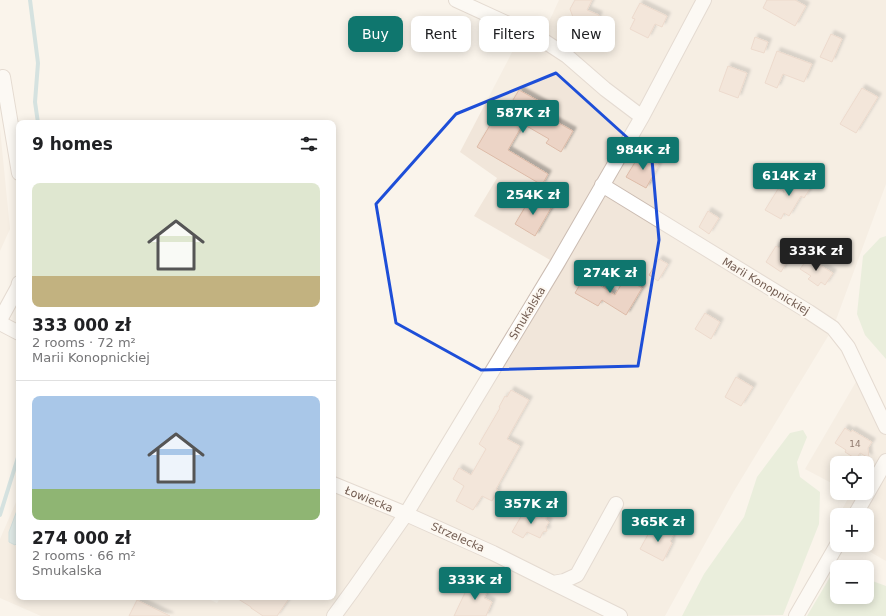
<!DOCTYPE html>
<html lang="en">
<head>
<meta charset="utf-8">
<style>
  body { margin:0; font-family:"DejaVu Sans",sans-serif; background:#f6f6f6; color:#202124; height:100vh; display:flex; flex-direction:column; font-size:15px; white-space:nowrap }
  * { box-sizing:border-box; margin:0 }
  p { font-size:13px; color:#757577 }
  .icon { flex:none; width:22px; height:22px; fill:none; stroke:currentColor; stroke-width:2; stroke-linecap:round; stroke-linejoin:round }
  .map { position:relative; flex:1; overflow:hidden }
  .details { position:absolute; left:16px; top:120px; width:320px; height:480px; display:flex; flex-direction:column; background:#fff; border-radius:8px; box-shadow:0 2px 10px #0003 }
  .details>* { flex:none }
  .guide { position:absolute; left:348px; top:16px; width:380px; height:36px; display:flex; gap:8px }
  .buttons { position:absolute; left:830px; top:456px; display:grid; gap:8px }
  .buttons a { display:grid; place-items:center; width:44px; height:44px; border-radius:8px; background:#fff; box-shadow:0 2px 10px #0003; font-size:20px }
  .price { position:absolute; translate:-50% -34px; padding:0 9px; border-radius:4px; background:#0f766e; color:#fff; font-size:13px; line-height:26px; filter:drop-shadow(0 1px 2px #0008) }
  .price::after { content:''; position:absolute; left:50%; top:24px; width:12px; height:9px; margin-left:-6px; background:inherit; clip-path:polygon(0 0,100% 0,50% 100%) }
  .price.on { background:#222; color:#fff }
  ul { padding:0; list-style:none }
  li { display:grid; align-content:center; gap:8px; height:212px; padding:0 16px }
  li+li { border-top:1px solid #e0e0e0 }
  li span { display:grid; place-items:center; height:124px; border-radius:8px; color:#555 }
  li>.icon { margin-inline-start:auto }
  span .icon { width:72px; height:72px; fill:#fffc; stroke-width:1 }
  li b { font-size:17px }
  h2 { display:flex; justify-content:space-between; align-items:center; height:48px; padding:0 16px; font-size:17px }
  .pill { padding:0 14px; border-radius:8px; background:#fff; box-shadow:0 2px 10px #0003; font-size:14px; line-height:36px }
  .pill.on { background:#0f766e; color:#fff }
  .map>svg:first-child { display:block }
  .residential { fill:#f1e6da }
  .green { fill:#d7e6cb }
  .water { fill:#c1dee2; stroke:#a9cdd2 }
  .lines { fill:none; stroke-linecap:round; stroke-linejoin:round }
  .stream { stroke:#a9cdd2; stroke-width:4 }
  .building { fill:#ecd4c6; stroke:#ddbba8; filter:url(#shadow) }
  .street-casing { stroke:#cbbcb2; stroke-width:16 }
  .street { stroke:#fff; stroke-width:14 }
  .marked { fill:none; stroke:#1d4ed8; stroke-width:3; stroke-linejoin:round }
  .labels { text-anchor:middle; stroke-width:4; stroke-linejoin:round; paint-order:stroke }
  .number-label { font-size:9px; fill:#907a6e }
  .street-label { font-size:11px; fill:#725c51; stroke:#fdf8f1 }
</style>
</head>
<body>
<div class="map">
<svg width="886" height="616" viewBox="0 0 886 616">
  <defs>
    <filter id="shadow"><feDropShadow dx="3.5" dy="-3.5" stdDeviation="1" flood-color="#0004"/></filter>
  </defs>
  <rect width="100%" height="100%" fill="#faf4eb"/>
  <path class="residential" d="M 559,0 L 886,0 L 886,184 L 833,328 L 734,491 L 665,616 L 41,616 L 0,598 L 0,539 L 19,495 L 19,597 L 204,597 L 217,603 L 221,597 L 333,597 L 333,484 L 406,513 L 557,264 L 474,216 L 497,178 L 460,152 L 520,37 L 541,39 Z
    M 0,129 L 10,229 L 0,251 Z
    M 860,375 L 886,427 L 886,561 L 858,545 L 867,545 L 867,515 L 839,515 L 851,493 L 867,493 L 867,463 L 837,463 L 837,486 L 805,469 Z"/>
  <path class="green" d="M 886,236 L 886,359 L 865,335 L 857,314 L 863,256 L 880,238 Z
    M 803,430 L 807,437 L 797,462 L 800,477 L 820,492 L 819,524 L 783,615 L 682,616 L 704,574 L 744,517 L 757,477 L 790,433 Z
    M 833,572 L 837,573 L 837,597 L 867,597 L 867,579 L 886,586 L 886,616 L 807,616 Z"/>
  <path class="water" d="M 19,505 L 19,541 L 15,545 L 9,542 L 9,532 Z"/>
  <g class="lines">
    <path class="stream" d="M 30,0 L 38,63 L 35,102 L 38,123
      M 0,515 L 19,454"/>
  </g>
  <path class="building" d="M 575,0 L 592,0 L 587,10 L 599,15 L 592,29 L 574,20 L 570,9 Z
    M 767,0 L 795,0 L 806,6 L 795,26 L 763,8 Z
    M 640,3 L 667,16 L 662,27 L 655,24 L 648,38 L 630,29 L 635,19 L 632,18 Z
    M 831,34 L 842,39 L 832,62 L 820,57 Z
    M 755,37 L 768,42 L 764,53 L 751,49 Z
    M 777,51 L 812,64 L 804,82 L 783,74 L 777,88 L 765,83 Z
    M 728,66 L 747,73 L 738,98 L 719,91 Z
    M 862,88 L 878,97 L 856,133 L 840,124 Z
    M 519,90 L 546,105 L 541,113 L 573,131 L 561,152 L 546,143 L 549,139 L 523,124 L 508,150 L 548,174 L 542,185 L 477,147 L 496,115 L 502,118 Z
    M 640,154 L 659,165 L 646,188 L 626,177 Z
    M 795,173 L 813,184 L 804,198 L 801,196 L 789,216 L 784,213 L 781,219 L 765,210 L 778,189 L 784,193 Z
    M 531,197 L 551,208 L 535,236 L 515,224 Z
    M 708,211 L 719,218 L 709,234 L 699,227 Z
    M 776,246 L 791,255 L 781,272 L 766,262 Z
    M 808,258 L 833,273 L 825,285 L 821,282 L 818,286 L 808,279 L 811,276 L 800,269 Z
    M 659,259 L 668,264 L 658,281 L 649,275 Z
    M 585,276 L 615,295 L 625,278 L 642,288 L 626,315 L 602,300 L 598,306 L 575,293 Z
    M 705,313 L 720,322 L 711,339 L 695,329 Z
    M 736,377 L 753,387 L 741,406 L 725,397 Z
    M 511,390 L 529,400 L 507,439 L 520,446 L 496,489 L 498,490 L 492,501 L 482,496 L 473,510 L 456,501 L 464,486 L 453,479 L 459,468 L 471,475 L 486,449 L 479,444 L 500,408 L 499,407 L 505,396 L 507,397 Z
    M 845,428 L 851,432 L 852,430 L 872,442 L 868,448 L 869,458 L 860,453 L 856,459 L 845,452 L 846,450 L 835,443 Z
    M 526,508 L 541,517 L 546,516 L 546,520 L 549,522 L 546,527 L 547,531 L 543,532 L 540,538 L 527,532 L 523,538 L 512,532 Z
    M 659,524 L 675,533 L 670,541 L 672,543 L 663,561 L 640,549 L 650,531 L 654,533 Z
    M 472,578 L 490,587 L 484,598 L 492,602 L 486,616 L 454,616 Z
    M 235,597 L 290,597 L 277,616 L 263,616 L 251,608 L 251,607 Z
    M 137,600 L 170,616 L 129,616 Z"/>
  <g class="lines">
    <g class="street-casing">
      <path id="street" d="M 456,0 L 541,39 L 567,56 L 605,89 L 642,117
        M 3,77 L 19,173
        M 602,185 L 809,312 L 833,328 L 848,347 L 886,427
        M 0,320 L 18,287 L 19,283
        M 0,323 L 19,333
        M 333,484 L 406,514 L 493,553 L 553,583 L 564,581 L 577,575 L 616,504
        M 855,515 L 886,461
        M 553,583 L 620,616
        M 334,616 L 353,590 L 406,514 L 557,264 L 642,117 L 704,0
        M 796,616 L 837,545"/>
    </g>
    <use href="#street" class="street"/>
  </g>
  <path d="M0 0H886V616H0ZM 556,73 L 652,160 L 659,240 L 638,366 L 481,370 L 396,323 L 376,204 L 456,114 Z" fill="#faf4eb" fill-opacity=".55" fill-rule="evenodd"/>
  <path class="marked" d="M 556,73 L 652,160 L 659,240 L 638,366 L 481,370 L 396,323 L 376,204 L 456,114 Z"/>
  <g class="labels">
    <g class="number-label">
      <text x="855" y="447">14</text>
    </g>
    <g class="street-label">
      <text transform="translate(766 286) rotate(31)" y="4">Marii Konopnickiej</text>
      <text transform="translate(527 313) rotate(-59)" y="4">Smukalska</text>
      <text transform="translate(369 499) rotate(22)" y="4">Łowiecka</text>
      <text transform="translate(458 537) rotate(24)" y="4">Strzelecka</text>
    </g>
  </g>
</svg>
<div class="buttons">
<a><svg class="icon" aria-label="locate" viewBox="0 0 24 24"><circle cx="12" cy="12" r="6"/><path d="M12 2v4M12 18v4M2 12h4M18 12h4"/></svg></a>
<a>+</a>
<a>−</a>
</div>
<b class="price" style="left:523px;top:134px">587K zł</b>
<b class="price" style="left:643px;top:171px">984K zł</b>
<b class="price" style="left:789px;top:197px">614K zł</b>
<b class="price" style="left:533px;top:216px">254K zł</b>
<b class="price on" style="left:816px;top:272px">333K zł</b>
<b class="price" style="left:610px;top:294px">274K zł</b>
<b class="price" style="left:531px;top:525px">357K zł</b>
<b class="price" style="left:658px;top:543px">365K zł</b>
<b class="price" style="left:475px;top:601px">333K zł</b>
<div class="guide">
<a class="pill on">Buy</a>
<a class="pill">Rent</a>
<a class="pill">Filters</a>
<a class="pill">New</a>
</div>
<section class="details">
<h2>9 homes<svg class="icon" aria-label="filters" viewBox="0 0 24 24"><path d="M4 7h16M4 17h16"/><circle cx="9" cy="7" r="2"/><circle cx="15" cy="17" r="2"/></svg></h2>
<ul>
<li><span style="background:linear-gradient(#dfe7d0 75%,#c2b280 0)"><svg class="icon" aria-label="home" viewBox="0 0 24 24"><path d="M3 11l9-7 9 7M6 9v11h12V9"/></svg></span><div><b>333 000 zł</b><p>2 rooms · 72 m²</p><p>Marii Konopnickiej</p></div></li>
<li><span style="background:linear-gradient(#a9c7e8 75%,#8fb573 0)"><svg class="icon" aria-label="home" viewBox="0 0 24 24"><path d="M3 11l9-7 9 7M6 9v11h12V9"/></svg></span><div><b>274 000 zł</b><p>2 rooms · 66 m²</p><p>Smukalska</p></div></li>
</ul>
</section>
</div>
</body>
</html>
